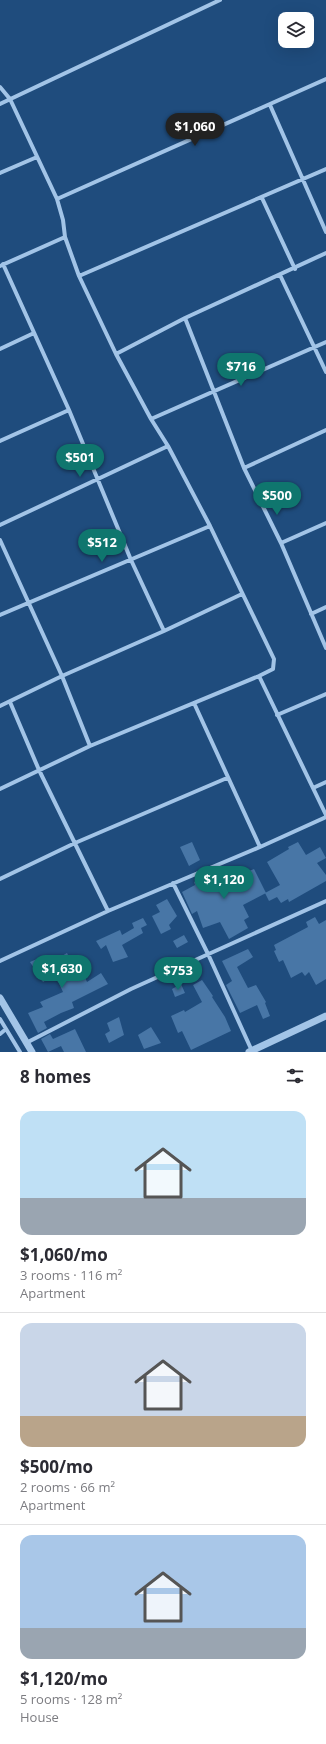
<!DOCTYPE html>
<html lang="en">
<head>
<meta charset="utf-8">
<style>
  body { margin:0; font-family:"Open Sans",sans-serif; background:#f7f7f7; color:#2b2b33; height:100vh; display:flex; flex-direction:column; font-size:15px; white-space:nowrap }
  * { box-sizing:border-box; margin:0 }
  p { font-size:13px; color:#7c7c81 }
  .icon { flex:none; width:22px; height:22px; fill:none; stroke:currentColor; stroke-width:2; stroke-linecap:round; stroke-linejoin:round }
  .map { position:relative; height:1052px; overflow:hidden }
  .panel { display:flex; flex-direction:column; background:#fff; flex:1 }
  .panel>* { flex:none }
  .controls { position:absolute; left:278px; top:12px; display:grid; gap:8px }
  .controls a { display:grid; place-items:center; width:36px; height:36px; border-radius:8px; background:#fff; box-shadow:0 4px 16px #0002; font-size:20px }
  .price { position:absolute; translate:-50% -34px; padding:0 9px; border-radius:14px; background:#0f766e; color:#fff; font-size:13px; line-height:26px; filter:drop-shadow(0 1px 2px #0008) }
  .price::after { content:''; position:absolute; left:50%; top:24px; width:12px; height:9px; margin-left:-6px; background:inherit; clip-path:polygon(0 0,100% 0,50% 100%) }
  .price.current { background:#222; color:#fff }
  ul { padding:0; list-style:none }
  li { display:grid; align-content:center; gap:8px; height:212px; padding:0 20px }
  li+li { border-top:1px solid #e1e1e2 }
  li span { display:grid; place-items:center; height:124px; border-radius:12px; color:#555 }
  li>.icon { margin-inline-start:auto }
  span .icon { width:72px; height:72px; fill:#fffc; stroke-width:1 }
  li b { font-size:17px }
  h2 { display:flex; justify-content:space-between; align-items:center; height:48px; padding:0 20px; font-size:17px }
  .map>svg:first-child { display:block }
  .building { fill:#4876a6 }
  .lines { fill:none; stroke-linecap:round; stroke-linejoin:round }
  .minor { stroke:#a2c4e7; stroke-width:4 }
  .tertiary { stroke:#a2c4e7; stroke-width:7 }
</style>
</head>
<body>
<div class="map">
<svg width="326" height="1052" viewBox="0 0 326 1052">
  <rect width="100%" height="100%" fill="#1f4c7d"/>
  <path class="building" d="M 192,842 L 200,860 L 189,866 L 180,847 Z
    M 298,842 L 306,855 L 320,847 L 326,858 L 317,863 L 326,875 L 326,881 L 289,902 L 288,899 L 281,903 L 277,897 L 269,901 L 265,893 L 280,885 L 267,862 L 289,849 L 288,847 Z
    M 254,869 L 266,893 L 243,905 L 249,917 L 244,920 L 248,928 L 229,939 L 220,922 L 203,928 L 197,911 L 192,914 L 182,892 L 195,885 L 194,882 L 215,872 L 217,876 L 229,871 L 232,878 Z
    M 167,899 L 177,916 L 169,925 L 171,929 L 161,934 L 152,916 L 160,912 L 156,905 Z
    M 315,917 L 319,924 L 326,920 L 326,979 L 316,985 L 309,972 L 305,976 L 302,972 L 291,978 L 283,960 L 279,962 L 274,951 L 276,950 L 274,945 L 308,927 L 306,922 Z
    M 143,918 L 147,925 L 141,928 L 143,933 L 122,945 L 128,957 L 113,962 L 106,945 L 101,949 L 96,941 L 120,930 L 122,935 L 134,928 L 132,923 Z
    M 184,935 L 188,942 L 177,948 L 173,941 Z
    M 248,949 L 253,957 L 237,967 L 248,988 L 256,985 L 266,1002 L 265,1003 L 270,1016 L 263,1019 L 257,1005 L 240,1013 L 226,985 L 232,981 L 222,961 Z
    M 67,953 L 79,978 L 84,975 L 87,982 L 101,973 L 108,984 L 72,1002 L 74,1008 L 61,1013 L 44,1022 L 47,1028 L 38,1033 L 28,1013 L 43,1007 L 40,1002 L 63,992 L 55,975 L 43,982 L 30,962 L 44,956 L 48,964 Z
    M 202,980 L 213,996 L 212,997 L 225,1017 L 231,1031 L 191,1050 L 182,1031 L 178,1033 L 171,1016 L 184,1010 L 185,1012 L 202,1002 L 193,985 Z
    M 181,984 L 185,993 L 175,997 L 172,989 Z
    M 119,1017 L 124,1035 L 109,1043 L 105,1034 L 110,1031 L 107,1023 Z
    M 151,1027 L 161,1043 L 144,1049 L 138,1035 Z
    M 75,1029 L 86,1052 L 64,1052 L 61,1046 L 48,1052 L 41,1039 L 50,1034 L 53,1039 Z"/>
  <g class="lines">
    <path class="minor" d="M 0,87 L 10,99 L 57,199 L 63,220 L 65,237 L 79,276 L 116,354 L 151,419 L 168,446 L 210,526 L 274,659 L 273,669 L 259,676 L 90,746 L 0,789
      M 0,104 L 220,0
      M 270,105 L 326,232
      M 0,173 L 37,157
      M 262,198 L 295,269
      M 57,199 L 326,79
      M 3,264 L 69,410 L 131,560 L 164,631
      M 0,266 L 65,237
      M 280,275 L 326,372
      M 79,276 L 326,169
      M 185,318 L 244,468 L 281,543 L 326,648
      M 0,349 L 34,333
      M 116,354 L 185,318 L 326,253
      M 151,419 L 326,342
      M 0,441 L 69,410
      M 244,468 L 326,430
      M 0,525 L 168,446
      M 0,540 L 62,676 L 90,746
      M 281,543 L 326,523
      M 311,614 L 326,607
      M 0,615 L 210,526
      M 259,676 L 326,815
      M 10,702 L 39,770 L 108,911
      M 194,703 L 260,847
      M 0,706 L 62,676 L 164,631 L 242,594
      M 277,715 L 326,694
      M 313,788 L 326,782
      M 0,879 L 75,843 L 227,778
      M 173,883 L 208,954 L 252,1051
      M 0,961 L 108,911 L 260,847 L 326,817
      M 0,1019 L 20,1052
      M 0,1034 L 6,1029
      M 26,1043 L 131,989 L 326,901"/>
    <path class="tertiary" d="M 0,998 L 32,1052
      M 249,1052 L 326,1016"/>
  </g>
</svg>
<div class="controls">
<a><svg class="icon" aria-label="layers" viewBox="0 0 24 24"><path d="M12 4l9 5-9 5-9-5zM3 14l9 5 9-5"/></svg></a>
</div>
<b class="price current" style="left:195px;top:147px">$1,060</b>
<b class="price" style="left:241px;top:387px">$716</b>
<b class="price" style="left:80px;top:478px">$501</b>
<b class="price" style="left:277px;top:516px">$500</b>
<b class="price" style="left:102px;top:563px">$512</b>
<b class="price" style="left:224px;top:900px">$1,120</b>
<b class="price" style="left:62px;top:989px">$1,630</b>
<b class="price" style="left:178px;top:991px">$753</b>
</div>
<section class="panel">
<h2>8 homes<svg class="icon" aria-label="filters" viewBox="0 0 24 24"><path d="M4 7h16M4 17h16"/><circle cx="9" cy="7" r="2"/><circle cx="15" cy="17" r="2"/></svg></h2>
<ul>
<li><span style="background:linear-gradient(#bfe0f5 70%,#9aa5b1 0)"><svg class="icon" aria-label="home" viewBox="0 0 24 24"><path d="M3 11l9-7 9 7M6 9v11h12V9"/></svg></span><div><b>$1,060/mo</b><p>3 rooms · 116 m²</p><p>Apartment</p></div></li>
<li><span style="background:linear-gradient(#c9d6e8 75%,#b9a48a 0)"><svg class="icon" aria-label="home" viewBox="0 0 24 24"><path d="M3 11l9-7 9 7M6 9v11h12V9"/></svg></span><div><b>$500/mo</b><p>2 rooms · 66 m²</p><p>Apartment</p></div></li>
<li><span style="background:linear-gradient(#a9c7e8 75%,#9aa5b1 0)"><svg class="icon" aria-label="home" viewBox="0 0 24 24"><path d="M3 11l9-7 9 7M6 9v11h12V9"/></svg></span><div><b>$1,120/mo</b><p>5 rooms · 128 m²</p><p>House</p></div></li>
</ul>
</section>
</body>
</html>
